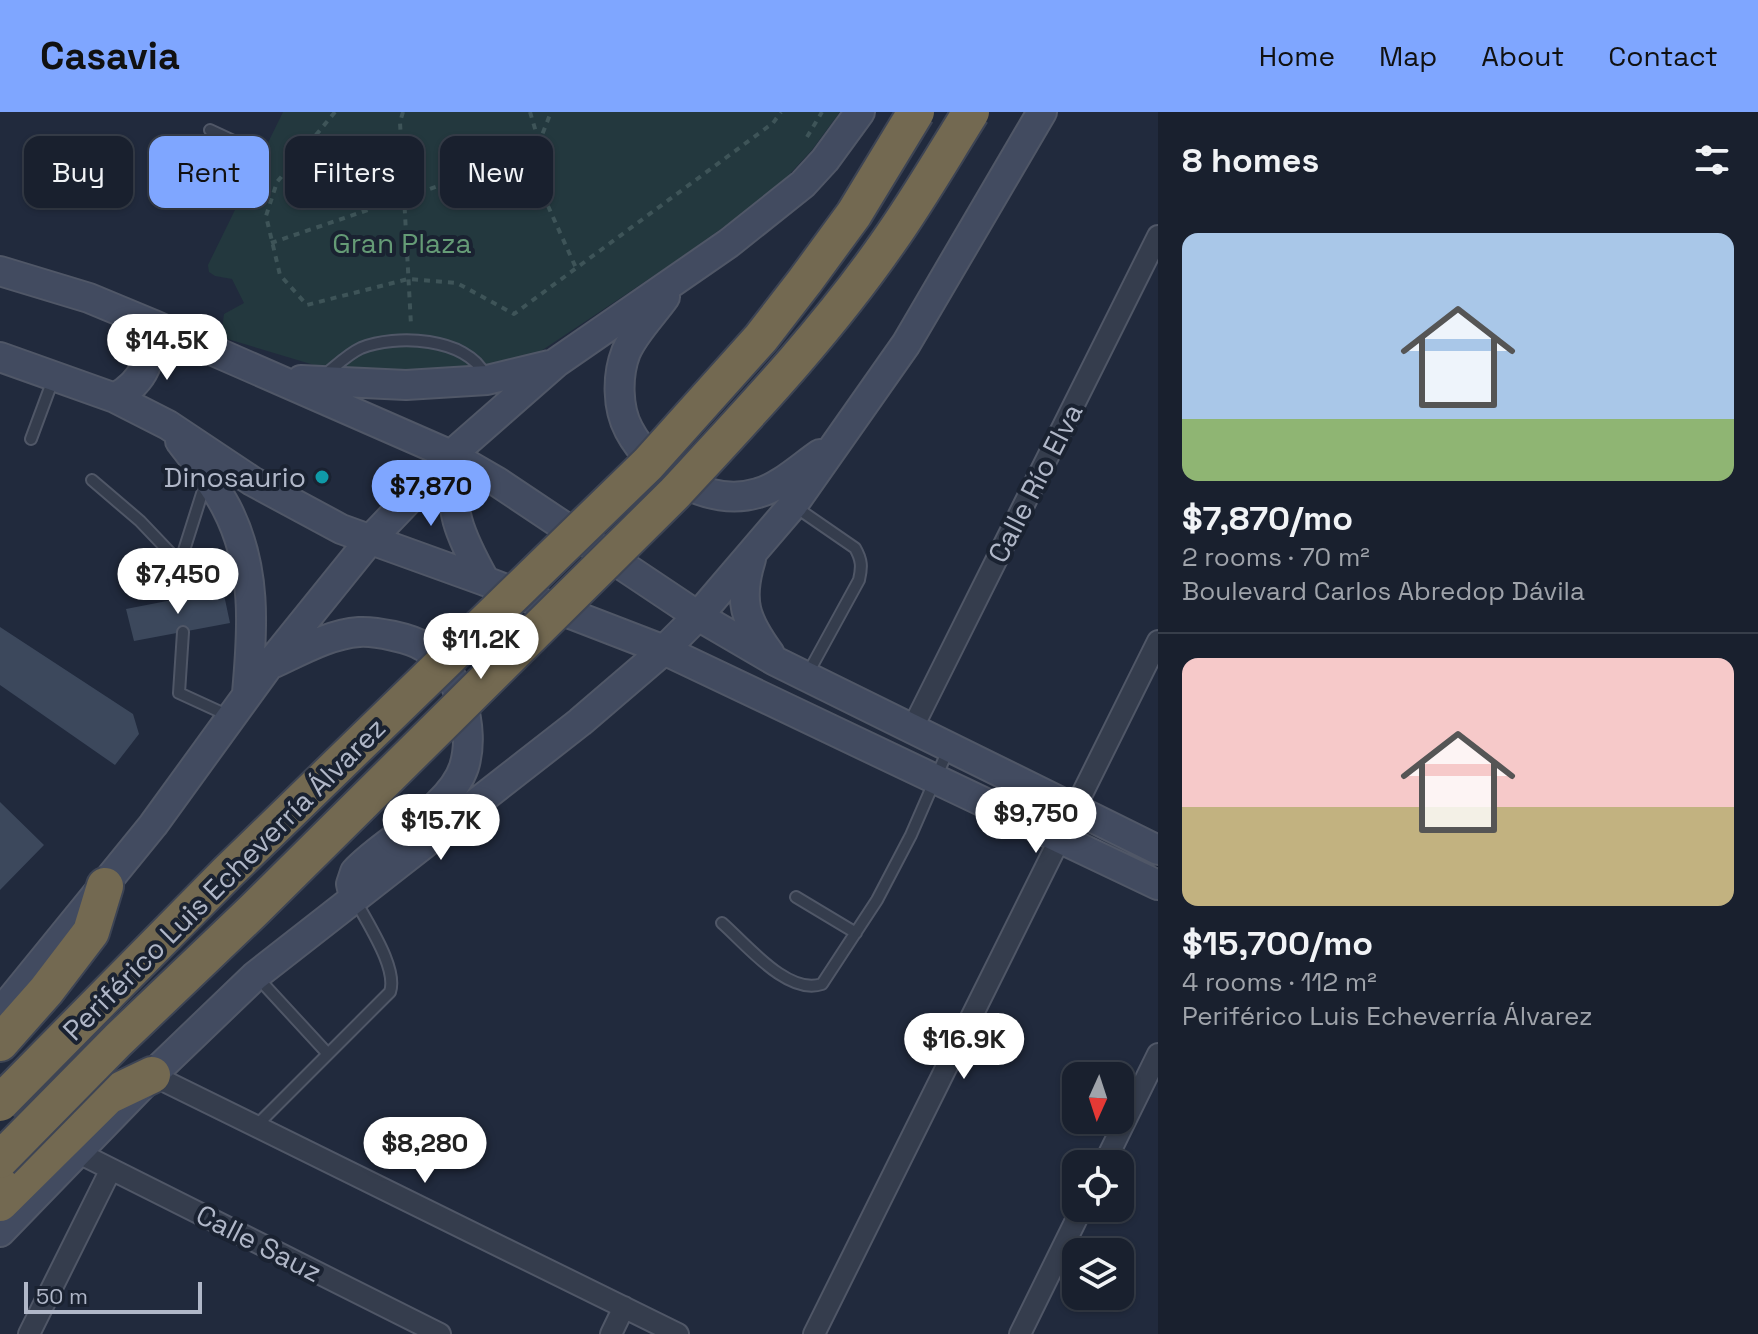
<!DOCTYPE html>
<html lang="en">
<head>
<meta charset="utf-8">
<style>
  body { margin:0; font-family:"Space Grotesk",sans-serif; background:#222836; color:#f1f3f6; height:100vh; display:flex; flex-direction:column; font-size:30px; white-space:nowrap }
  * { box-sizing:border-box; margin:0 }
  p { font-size:26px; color:#9fa3aa }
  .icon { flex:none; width:44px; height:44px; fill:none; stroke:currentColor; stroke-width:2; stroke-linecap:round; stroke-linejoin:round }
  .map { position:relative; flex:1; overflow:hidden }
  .details { display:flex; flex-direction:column; background:#19202e; width:600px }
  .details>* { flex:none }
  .top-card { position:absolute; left:24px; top:24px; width:760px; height:72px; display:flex; gap:16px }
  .needle { width:52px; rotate:183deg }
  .fabs { position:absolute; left:1062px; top:950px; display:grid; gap:16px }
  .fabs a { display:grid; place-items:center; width:72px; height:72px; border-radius:16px; background:#19202e; box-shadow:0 2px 6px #0004,0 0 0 2px #373e4a; font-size:40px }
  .scale { position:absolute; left:24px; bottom:20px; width:178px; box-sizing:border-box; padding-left:8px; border:4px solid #b0b7c8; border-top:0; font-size:22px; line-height:28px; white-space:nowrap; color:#b0b7c8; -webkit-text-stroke:6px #1a2231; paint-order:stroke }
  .price { position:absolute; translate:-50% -68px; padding:0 18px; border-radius:28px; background:#fff; color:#222; font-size:26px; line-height:52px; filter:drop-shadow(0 2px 4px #0008) }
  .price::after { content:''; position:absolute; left:50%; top:48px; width:24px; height:18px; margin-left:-12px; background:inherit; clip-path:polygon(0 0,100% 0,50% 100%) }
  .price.current { background:#7fa6ff; color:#111 }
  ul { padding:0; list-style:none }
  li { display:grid; align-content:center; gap:16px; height:424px; padding:0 24px }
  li+li { border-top:2px solid #373e4a }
  li span { display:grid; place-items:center; height:248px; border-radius:16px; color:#555 }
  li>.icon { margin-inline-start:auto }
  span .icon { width:144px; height:144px; fill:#fffc; stroke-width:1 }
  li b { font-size:34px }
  h2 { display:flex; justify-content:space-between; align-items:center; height:96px; padding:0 24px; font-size:34px }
  .pill { padding:0 28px; border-radius:16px; background:#19202e; box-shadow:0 2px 6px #0004,0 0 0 2px #373e4a; font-size:28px; line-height:72px }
  .pill.current { background:#7fa6ff; color:#111 }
  header { display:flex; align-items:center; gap:48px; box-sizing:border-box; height:112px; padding:0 40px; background:#7fa6ff; color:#111 }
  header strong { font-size:38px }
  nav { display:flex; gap:44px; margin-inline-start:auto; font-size:28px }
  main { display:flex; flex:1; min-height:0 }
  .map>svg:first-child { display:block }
  .green { fill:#23383e }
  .building { fill:#3c485c }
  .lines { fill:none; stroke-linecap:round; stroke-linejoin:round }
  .lane-casing { stroke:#505767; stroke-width:14 }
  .street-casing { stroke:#505767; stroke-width:24 }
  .secondary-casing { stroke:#505767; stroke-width:32 }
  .highway-casing { stroke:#3d4454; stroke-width:40 }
  .path { stroke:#3e5458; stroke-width:4; stroke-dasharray:6 6; stroke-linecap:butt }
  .lane { stroke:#353d4d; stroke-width:10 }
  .street { stroke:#353d4d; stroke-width:20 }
  .secondary { stroke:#424b60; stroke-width:28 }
  .highway { stroke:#736951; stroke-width:36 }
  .highway-bridge-casing { stroke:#3d4454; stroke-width:40; stroke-linecap:butt }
  .highway-bridge { stroke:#736951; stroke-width:36 }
  .culture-dot { fill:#0f9aa8; stroke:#1a2231; stroke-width:3 }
  .labels { text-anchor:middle; stroke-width:8; stroke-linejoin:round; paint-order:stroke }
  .park-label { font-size:28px; fill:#659b76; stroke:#1a2231 }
  .poi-label { font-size:28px; fill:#b0b7c8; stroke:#1a2231; text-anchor:end }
  .street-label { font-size:28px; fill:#b0b7c8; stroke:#1a2231 }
</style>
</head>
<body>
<header>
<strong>Casavia</strong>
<nav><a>Home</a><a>Map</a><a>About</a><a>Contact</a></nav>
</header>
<main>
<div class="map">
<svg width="1158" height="1222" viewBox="0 0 1158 1222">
  <rect width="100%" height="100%" fill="#212a3d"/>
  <path class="green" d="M 283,0 L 840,0 L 812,38 L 775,78 L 679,147 L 538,241 L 512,252 L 466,263 L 355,259 L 314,253 L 221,225 L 224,202 L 244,191 L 232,167 L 215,164 L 209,160 L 208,153 Z"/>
  <path class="building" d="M 223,478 L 230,511 L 134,529 L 126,497 Z
    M 0,515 L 133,602 L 139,622 L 115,653 L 0,573 Z
    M 0,690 L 44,733 L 0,778 Z"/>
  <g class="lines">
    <g class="lane-casing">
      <path id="lane" d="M 210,18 L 253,38
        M 326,262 C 337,253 348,242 361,236 C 395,222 467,225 485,263
        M 31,327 L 54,265
        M 92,368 L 140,409 L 180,451
        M 794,394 L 855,436 C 862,448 862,455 859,468 L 807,563
        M 181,486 L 180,451 L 205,372
        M 183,520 L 179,581 L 227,603
        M 796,785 L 856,821
        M 722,811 C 746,832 788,884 822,872 L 877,788 L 911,723 L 948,638
        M 257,865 L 328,942
        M 256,1014 L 390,880 C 398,856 367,811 356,789"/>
    </g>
    <g class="street-casing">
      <path id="street" d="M 912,617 L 1158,124
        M 152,963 L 678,1222
        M 77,1040 L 440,1222
        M 1104,1052 L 1158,942
        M 29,1222 L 111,1057
        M 611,1222 L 624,1195
        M 814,1222 L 1158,529
        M 1020,1222 L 1082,1096"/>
    </g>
    <g class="secondary-casing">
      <path id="secondary" d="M 0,159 L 89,186 L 154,213 L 451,343 L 496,369 L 698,504 L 775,549 L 1158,738
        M 665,185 C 653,202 634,221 626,240 C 617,263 617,296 629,318 C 651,360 709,396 758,381 C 780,375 801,355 820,342
        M 0,245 L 115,286 L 168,313 L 252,369 L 341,417 L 485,469 L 664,538 L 1158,773
        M 301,268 L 406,273 L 487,268 L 549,253
        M 115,286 C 147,268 150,247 154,213
        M 180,329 C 196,350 214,372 226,395 C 257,454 253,516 247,581
        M 451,343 C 452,402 456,417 485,469
        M 751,447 C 738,489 745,508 770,542
        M 274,551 C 300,539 330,522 359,520 C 375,519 411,526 424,535 C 459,558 476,616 464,655 C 450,698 385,727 355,760 L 351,772 L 354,785
        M 0,901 L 153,713 L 269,553 L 369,429 L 451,343 L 557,250 L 729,131 L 803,72 L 825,48 L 860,0
        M 0,1120 L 152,963 L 255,864 L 580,610 L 664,538 L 698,504 L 793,393 L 906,232 L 1042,0"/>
    </g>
    <g class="highway-casing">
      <path id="highway" d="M 0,931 L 46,879 L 91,820 L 105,774
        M 0,1091 L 108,984 L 152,963"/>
    </g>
    <path class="path" d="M 335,0 L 277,70 L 266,104 L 280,163 L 307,193 L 408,167 L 457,171 L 514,202 L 773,11 L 781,0
      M 403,0 L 400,10 L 411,213
      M 530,0 L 539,30 L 548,94 L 576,156
      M 807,25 L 822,0
      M 271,131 L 535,41 L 551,0"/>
    <use href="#lane" class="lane"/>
    <use href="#street" class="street"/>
    <use href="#secondary" class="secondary"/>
    <use href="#highway" class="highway"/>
    <g class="highway-bridge-casing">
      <path id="highway-bridge" d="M 0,991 L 227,761 L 648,352 L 761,226 L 805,169 L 854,102 L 916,0
        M 0,1048 L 118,928 L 254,798 L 675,381 C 750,300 826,220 889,129 C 918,88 944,43 971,0"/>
    </g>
    <use href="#highway-bridge" class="highway-bridge"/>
  </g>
  <circle class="culture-dot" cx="322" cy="365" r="8"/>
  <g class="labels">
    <g class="park-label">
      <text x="402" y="141">Gran Plaza</text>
    </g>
    <g class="poi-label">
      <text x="306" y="375">Dinosaurio</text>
    </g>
    <g class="street-label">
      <text transform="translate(1035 371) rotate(-63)" y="10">Calle Río Elva</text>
      <text transform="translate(224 767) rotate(-45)" y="10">Periférico Luis Echeverría Álvarez</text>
      <text transform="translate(259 1131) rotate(27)" y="10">Calle Sauz</text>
    </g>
  </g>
</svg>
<div class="fabs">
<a><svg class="needle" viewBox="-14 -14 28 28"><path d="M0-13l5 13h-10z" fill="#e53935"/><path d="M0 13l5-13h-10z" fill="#9fa3aa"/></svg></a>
<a><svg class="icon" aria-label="locate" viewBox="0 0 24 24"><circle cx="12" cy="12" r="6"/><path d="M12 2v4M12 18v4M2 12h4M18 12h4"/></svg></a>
<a><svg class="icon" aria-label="layers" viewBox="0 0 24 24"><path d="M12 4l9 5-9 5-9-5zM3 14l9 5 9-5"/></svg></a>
</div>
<div class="scale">50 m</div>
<b class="price" style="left:167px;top:270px">$14.5K</b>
<b class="price current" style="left:431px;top:416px">$7,870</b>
<b class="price" style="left:178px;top:504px">$7,450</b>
<b class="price" style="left:481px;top:569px">$11.2K</b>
<b class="price" style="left:1036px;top:743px">$9,750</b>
<b class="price" style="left:441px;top:750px">$15.7K</b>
<b class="price" style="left:964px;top:969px">$16.9K</b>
<b class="price" style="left:425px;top:1073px">$8,280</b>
<div class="top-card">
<a class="pill">Buy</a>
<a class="pill current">Rent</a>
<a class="pill">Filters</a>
<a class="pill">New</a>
</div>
</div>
<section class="details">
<h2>8 homes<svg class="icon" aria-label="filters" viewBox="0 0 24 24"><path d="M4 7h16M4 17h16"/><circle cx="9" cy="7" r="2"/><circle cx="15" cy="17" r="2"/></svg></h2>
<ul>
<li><span style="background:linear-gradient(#a9c7e8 75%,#8fb573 0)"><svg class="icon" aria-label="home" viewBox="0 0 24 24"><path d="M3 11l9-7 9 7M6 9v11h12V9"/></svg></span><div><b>$7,870/mo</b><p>2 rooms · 70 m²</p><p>Boulevard Carlos Abredop Dávila</p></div></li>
<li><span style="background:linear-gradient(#f6c9c9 60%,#c2b280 0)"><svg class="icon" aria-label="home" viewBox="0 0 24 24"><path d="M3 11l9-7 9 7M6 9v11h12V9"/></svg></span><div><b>$15,700/mo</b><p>4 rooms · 112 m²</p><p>Periférico Luis Echeverría Álvarez</p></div></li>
</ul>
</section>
</main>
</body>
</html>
